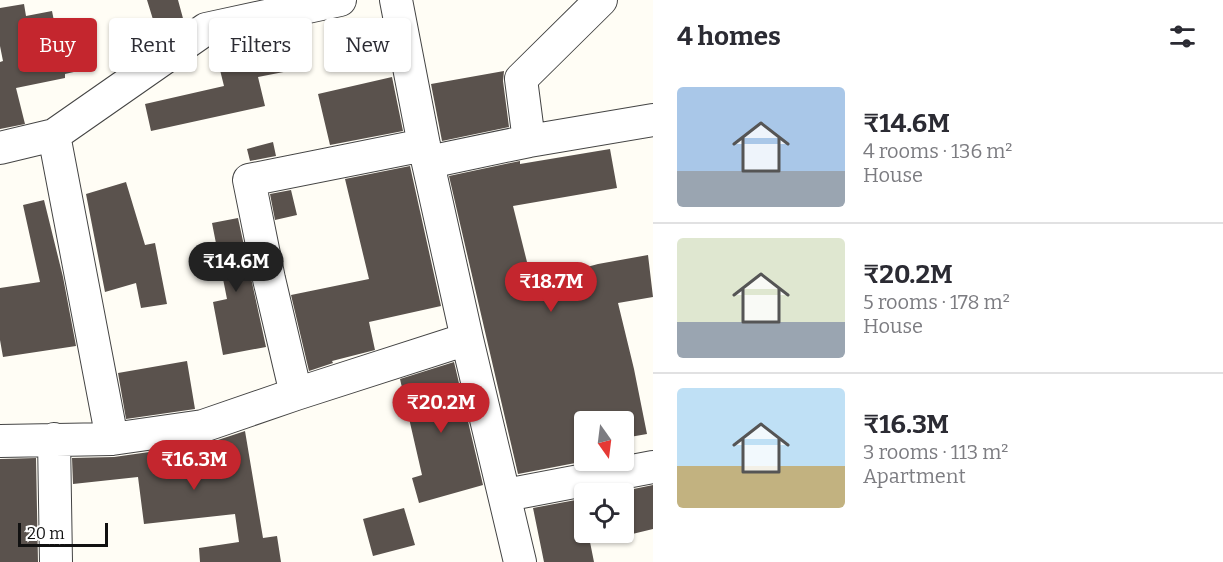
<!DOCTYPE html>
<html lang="en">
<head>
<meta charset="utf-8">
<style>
  body { margin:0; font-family:Bitter,serif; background:#f2f2f3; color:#2b2b33; height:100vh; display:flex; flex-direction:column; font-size:22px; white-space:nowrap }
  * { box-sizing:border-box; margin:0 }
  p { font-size:20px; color:#7c7c81 }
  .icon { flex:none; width:33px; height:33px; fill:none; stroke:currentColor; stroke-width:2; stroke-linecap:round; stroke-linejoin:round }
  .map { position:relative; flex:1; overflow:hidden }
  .side { display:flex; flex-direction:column; background:#fff; width:570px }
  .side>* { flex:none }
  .hud { position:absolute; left:18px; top:18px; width:544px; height:54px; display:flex; gap:12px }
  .needle { width:39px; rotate:166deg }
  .buttons { position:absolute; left:574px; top:411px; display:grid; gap:12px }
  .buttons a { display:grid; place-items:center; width:60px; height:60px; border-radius:6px; background:#fff; box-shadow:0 2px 4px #0004; font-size:30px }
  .scale { position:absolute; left:18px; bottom:15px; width:90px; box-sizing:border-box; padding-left:6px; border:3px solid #111; border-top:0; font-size:16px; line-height:21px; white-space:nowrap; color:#111; -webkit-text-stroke:4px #fff; paint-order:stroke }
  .price { position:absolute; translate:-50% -51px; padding:0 14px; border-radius:21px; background:#c4262e; color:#fff; font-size:20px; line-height:39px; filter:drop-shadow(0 2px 3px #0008) }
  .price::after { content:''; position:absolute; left:50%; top:36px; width:18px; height:14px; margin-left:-9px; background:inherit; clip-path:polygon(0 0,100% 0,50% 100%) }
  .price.selected { background:#222; color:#fff }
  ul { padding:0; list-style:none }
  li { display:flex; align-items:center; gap:18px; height:150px; padding:0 24px }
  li+li { border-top:2px solid #e1e1e2 }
  li span { display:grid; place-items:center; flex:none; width:168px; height:120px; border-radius:6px; color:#555 }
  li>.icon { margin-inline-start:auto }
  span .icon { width:72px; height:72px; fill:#fffc; stroke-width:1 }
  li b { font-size:26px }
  h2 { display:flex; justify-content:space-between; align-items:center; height:72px; padding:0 24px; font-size:26px }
  .pill { padding:0 21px; border-radius:6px; background:#fff; box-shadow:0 2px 4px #0004; font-size:21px; line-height:54px }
  .pill.selected { background:#c4262e; color:#fff }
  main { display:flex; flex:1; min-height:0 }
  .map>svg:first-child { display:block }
  .building { fill:#5a524d }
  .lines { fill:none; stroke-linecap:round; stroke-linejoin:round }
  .street-casing { stroke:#444; stroke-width:34 }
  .street { stroke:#fff; stroke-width:32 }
</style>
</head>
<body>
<main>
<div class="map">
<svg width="653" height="562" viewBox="0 0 653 562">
  <rect width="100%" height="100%" fill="#fffdf5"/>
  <path class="building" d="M 147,0 L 178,0 L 184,22 L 159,39 Z
    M 24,4 L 26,16 L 52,11 L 58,41 L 79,37 L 87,69 L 65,74 L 65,78 L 16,88 L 25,124 L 0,129 L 0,62 L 3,61 L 0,46 L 0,8 Z
    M 291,29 L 299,69 L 258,77 L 265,106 L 151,131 L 145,104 L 224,86 L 214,46 Z
    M 504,71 L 503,81 L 509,127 L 442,141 L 431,84 Z
    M 392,77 L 403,131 L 330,145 L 318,94 Z
    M 273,142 L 276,156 L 250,161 L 247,149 Z
    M 610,149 L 617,188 L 513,206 L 532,282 L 598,264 L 648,255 L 653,297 L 618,303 L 634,369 L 647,434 L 624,438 L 624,422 L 585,422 L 585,460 L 591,460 L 518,474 L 449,176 L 520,161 L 520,164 Z
    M 410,166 L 441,306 L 369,322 L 375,350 L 332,361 L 333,363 L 309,371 L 291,295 L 369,279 L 345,179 Z
    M 126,182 L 145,245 L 155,243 L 167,304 L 141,308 L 136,283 L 105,292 L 86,194 Z
    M 291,190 L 297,215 L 275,220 L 270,194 Z
    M 44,200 L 63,277 L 76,346 L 3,357 L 0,340 L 0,288 L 40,282 L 23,205 Z
    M 238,218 L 266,347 L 223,355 L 213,302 L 227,299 L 212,223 Z
    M 187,361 L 195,409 L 126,419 L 118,373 Z
    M 454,362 L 483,485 L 419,503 L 412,478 L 422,475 L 400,379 Z
    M 245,431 L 263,538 L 277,536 L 281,562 L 200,562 L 199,548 L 239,542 L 235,514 L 144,524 L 138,477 L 73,484 L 72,458 L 114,457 L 206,444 Z
    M 36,458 L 38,562 L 0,562 L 0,459 Z
    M 653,485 L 653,529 L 624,536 L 624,491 Z
    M 581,499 L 585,516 L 585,532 L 588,532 L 594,562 L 544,562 L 533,508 Z
    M 404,508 L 415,545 L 373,556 L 363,519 Z"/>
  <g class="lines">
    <g class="street-casing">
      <path id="street" d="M 396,0 L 424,145 L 467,339 L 520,562
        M 54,135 L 112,439
        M 529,141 L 521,79 L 601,0
        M 0,148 L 54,135 L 206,29 L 340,0
        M 429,162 L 529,141 L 653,120
        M 296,394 L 269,279 L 249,180 L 424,145
        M 54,439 L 56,562
        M 0,441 L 112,439 L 203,426 L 296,394 L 467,339
        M 506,495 L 653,467"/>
    </g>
    <use href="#street" class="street"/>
  </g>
</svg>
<div class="buttons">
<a><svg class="needle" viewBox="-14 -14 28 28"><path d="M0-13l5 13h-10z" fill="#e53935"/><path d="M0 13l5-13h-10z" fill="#7c7c81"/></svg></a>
<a><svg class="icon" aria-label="locate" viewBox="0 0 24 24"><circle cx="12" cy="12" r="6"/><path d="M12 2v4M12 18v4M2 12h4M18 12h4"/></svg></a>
</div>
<div class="scale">20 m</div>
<b class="price selected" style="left:236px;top:293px">₹14.6M</b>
<b class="price" style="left:551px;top:313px">₹18.7M</b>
<b class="price" style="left:441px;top:434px">₹20.2M</b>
<b class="price" style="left:194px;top:491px">₹16.3M</b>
<div class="hud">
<a class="pill selected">Buy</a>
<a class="pill">Rent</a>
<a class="pill">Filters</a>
<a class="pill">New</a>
</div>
</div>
<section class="side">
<h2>4 homes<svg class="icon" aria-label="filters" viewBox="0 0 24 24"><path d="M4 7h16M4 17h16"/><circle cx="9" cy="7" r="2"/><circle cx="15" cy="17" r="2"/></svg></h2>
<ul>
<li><span style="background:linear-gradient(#a9c7e8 70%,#9aa5b1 0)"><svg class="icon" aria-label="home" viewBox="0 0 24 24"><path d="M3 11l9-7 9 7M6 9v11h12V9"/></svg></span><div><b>₹14.6M</b><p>4 rooms · 136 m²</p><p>House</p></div></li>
<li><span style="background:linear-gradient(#dfe7d0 70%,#9aa5b1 0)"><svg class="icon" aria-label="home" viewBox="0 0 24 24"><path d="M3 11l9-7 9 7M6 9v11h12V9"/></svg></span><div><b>₹20.2M</b><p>5 rooms · 178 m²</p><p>House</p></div></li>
<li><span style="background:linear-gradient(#bfe0f5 65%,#c2b280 0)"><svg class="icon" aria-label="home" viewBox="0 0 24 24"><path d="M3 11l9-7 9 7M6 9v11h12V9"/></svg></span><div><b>₹16.3M</b><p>3 rooms · 113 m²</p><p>Apartment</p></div></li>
</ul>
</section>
</main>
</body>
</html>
